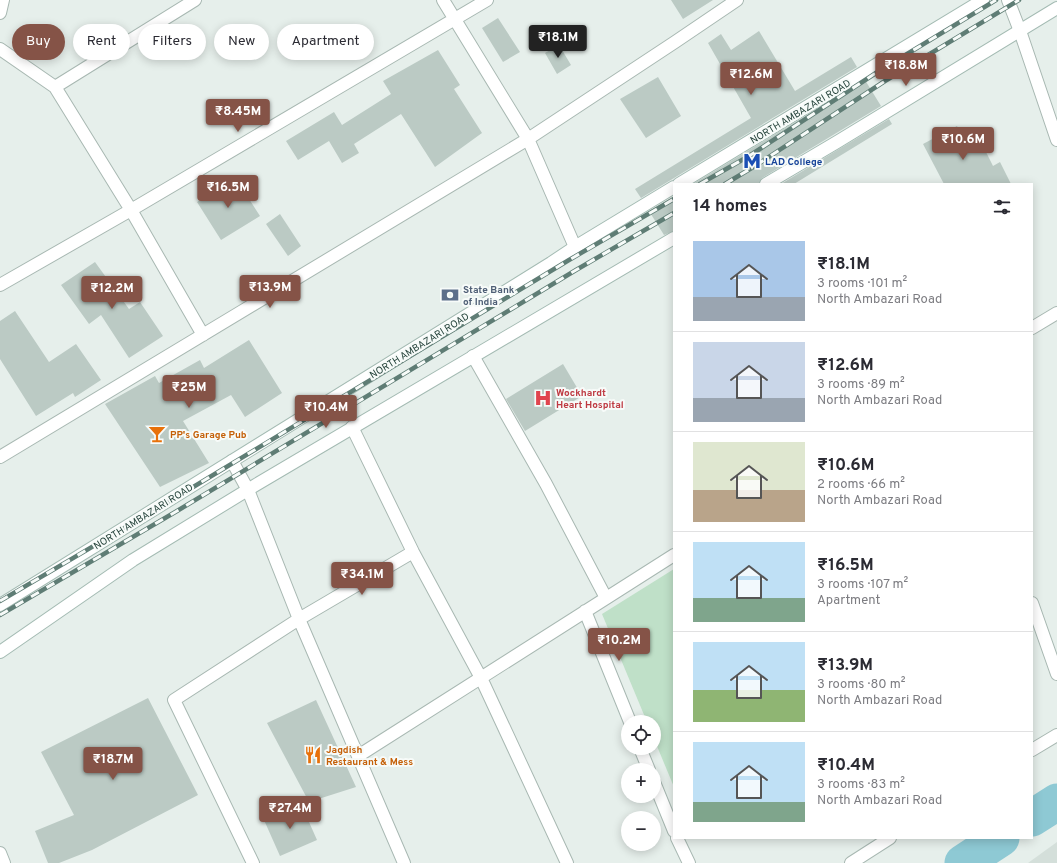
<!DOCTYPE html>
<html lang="en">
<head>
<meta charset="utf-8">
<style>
  body { margin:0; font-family:Overpass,sans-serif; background:#f7f7f7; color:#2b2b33; height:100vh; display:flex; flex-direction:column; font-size:15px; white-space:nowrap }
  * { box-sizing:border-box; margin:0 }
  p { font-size:13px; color:#7c7c81 }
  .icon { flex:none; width:22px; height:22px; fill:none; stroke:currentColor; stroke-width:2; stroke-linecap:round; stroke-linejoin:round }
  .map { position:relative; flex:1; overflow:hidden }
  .details { position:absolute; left:673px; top:183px; width:360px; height:656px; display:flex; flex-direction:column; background:#fff; border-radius:0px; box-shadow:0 2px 10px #0003 }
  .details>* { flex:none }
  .banner { position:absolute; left:12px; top:24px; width:380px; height:36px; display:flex; gap:8px }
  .tools { position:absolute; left:621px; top:715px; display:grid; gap:8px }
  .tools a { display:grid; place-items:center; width:40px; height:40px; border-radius:50%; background:#fff; box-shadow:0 2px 10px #0003; font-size:20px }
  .price { position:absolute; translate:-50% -34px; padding:0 9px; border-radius:4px; background:#855347; color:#fff; font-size:13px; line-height:26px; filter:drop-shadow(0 1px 2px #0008) }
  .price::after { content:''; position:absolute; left:50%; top:24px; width:12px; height:9px; margin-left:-6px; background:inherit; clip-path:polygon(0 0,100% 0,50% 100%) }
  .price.active { background:#222; color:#fff }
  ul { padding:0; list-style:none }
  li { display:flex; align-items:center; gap:12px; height:100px; padding:0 20px }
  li+li { border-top:1px solid #e1e1e2 }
  li span { display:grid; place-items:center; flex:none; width:112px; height:80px; border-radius:0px; color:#555 }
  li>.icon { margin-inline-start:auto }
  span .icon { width:48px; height:48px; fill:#fffc; stroke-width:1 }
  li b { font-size:17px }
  h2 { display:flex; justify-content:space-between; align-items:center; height:48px; padding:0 20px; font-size:17px }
  .pill { padding:0 14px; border-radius:18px; background:#fff; box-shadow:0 2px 10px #0003; font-size:14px; line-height:36px }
  .pill.active { background:#855347; color:#fff }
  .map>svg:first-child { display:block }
  .built { fill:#d4dfda }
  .green { fill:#bfe0c8 }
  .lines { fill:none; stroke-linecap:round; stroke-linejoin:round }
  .river { stroke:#8ec9d4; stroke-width:37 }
  .building { fill:#bbcac4 }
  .minor-casing { stroke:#a8b8b2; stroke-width:14 }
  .tertiary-casing { stroke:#a8b8b2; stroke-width:14 }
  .secondary-casing { stroke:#a4bbb3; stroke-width:14 }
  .minor { stroke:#fff; stroke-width:12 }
  .tertiary { stroke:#fff; stroke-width:12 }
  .secondary { stroke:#fff; stroke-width:12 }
  .rail-casing { stroke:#5f7d75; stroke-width:4.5 }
  .rail { stroke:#f7fbf9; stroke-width:3; stroke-dasharray:9; stroke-linecap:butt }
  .labels { text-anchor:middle; stroke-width:4; stroke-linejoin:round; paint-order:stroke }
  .street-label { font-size:10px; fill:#24423a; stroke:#f7fbf9 }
  .transit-label { font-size:10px; font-weight:bold; fill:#164399; stroke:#f7fbf9; text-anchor:start }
  .service-label { font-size:10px; font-weight:bold; fill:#4e5e75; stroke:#f7fbf9; text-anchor:start }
  .health-label { font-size:10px; font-weight:bold; fill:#be3a42; stroke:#f7fbf9; text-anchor:start }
  .food-label { font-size:10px; font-weight:bold; fill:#c56008; stroke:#f7fbf9; text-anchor:start }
</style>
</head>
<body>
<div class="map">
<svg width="1057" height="863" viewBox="0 0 1057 863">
  <rect width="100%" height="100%" fill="#e6efeb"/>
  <path class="built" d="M 1057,842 L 1057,863 L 1028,863 Z"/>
  <path class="green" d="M 674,569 L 674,787 L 654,739 L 654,722 L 647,722 L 602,614 Z"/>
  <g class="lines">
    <path class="river" d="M 1032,818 L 1057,802
      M 963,863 L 1001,838"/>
  </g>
  <path class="building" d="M 671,0 L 713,0 L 683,19 Z
    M 498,18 L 520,52 L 503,62 L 482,28 Z
    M 759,31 L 795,91 L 851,57 L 857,67 L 641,198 L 635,189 L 751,118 L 708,43 L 721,34 L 731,50 Z
    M 559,45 L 571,65 L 557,74 L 545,53 Z
    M 438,50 L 460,85 L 454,89 L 482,133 L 435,167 L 401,114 L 354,144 L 359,153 L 342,163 L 329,141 L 298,160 L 286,141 L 334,112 L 342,125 L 391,94 L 383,81 Z
    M 658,77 L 681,116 L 646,138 L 620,99 Z
    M 865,80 L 881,106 L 762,178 L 759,184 L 693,184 Z
    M 889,119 L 892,124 L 794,184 L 781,184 Z
    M 957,126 L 966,144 L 979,138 L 993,166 L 1000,162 L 1011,184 L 944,184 L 923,144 Z
    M 234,176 L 260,216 L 221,240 L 197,202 L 220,188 L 219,186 Z
    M 674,196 L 674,231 L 664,235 L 649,211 Z
    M 280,214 L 301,246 L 288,256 L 266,224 Z
    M 95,262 L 129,309 L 140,302 L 163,336 L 129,358 L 101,315 L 89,324 L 61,285 Z
    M 15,311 L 49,362 L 76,344 L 101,380 L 75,397 L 73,393 L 36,416 L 0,359 L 0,321 Z
    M 249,340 L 282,393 L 245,417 L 231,395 L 183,421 L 209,463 L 160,487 L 105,404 L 155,376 L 159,383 L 200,360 L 204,368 Z
    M 563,364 L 582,396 L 525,431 L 506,399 Z
    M 148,698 L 198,795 L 92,850 L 59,863 L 48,863 L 35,831 L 74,815 L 41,752 Z
    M 316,700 L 356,787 L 309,802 L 267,723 Z
    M 301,804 L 317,840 L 280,856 L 264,820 Z"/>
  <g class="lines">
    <g class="minor-casing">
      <path id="minor" d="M 443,0 L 528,139 L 575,247
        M 0,13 L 3,0
        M 0,49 L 55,87 L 131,210 L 203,335
        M 55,87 L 195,0
        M 0,285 L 131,210 L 487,0
        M 1032,328 L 1057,313
        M 473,356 L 546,484 L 606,598
        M 352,427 L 413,552 L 481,678 L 567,863
        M 0,457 L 528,139 L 675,42 L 737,0
        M 232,461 L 248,490 L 299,619 L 404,863
        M 1032,603 L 1057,674
        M 585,611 L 630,722
        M 640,748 L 649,770
        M 1032,750 L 1057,735
        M 358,756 L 674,555
        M 654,782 L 674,831
        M 677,838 L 689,863
        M 0,853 L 4,863
        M 253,863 L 174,700 L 299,619 L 413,552
        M 851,863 L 890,838"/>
    </g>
    <g class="tertiary-casing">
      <path id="tertiary" d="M 1008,0 L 1020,31 L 1057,140"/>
    </g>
    <g class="secondary-casing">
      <path id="secondary" d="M 679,184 L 983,0
        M 766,184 L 837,142 L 1057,8
        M 0,605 L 551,263 L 575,247 L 674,187
        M 0,652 L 133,560 L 254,486 L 674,238"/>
    </g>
    <use href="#minor" class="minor"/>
    <use href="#tertiary" class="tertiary"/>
    <use href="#secondary" class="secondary"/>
    <g class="rail-casing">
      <path id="rail" d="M 700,184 L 749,156 L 879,71 L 996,0
        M 725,184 L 755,166 L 885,81 L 1019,0
        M 0,601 L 170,501 L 569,260 L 674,199
        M 0,615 L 177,511 L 576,270 L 674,213"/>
    </g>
    <use href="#rail" class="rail"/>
  </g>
  <defs>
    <g id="metro-bare" transform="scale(1.38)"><path d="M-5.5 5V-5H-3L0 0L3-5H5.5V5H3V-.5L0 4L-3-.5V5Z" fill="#1a4fb4" stroke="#f7fbf9" stroke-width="2.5" paint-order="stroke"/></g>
    <g id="bank-bare" transform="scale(1.38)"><path d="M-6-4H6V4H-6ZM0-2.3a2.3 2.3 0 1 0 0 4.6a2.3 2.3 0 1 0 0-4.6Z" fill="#5c6f8a" stroke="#f7fbf9" stroke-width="2.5" paint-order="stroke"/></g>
    <g id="hospital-bare" transform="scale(1.38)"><path d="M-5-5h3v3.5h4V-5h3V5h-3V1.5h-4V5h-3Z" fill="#e0444e" stroke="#f7fbf9" stroke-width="2.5" paint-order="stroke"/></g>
    <g id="bar-bare" transform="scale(1.38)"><path d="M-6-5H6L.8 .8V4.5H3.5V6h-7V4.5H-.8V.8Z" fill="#e8710a" stroke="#f7fbf9" stroke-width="2.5" paint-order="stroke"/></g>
    <g id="restaurant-bare" transform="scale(1.38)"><path d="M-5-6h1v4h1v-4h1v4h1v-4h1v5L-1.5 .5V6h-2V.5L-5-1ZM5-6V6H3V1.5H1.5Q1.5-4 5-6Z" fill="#e8710a" stroke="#f7fbf9" stroke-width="2.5" paint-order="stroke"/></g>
  </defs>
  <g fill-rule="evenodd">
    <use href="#metro-bare" x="752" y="161"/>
    <use href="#bank-bare" x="450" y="295"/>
    <use href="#hospital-bare" x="543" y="398"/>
    <use href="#bar-bare" x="157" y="434"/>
    <use href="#restaurant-bare" x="313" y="755"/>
  </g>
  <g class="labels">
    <g class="street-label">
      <text transform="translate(800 111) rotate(-31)" y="4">NORTH AMBAZARI ROAD</text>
      <text transform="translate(419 345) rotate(-32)" y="4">NORTH AMBAZARI ROAD</text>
      <text transform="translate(143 516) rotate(-32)" y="4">NORTH AMBAZARI ROAD</text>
    </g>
    <g class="transit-label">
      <text x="765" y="165">LAD College</text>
    </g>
    <g class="service-label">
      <text x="463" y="293">State Bank<tspan x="463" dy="12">of India</tspan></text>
    </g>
    <g class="health-label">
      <text x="556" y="396">Wockhardt<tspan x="556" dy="12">Heart Hospital</tspan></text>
    </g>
    <g class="food-label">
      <text x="170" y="438">PP's Garage Pub</text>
      <text x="326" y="753">Jagdish<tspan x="326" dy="12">Restaurant &amp; Mess</tspan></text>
    </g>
  </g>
</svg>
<div class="tools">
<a><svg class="icon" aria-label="locate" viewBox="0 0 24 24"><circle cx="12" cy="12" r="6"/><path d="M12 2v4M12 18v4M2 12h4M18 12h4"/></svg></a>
<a>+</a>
<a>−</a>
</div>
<b class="price active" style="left:558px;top:59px">₹18.1M</b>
<b class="price" style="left:906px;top:87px">₹18.8M</b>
<b class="price" style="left:751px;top:96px">₹12.6M</b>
<b class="price" style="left:238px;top:133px">₹8.45M</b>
<b class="price" style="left:963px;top:161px">₹10.6M</b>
<b class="price" style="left:228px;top:209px">₹16.5M</b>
<b class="price" style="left:270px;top:309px">₹13.9M</b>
<b class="price" style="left:112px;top:310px">₹12.2M</b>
<b class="price" style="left:189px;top:409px">₹25M</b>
<b class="price" style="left:326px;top:429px">₹10.4M</b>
<b class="price" style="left:362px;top:596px">₹34.1M</b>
<b class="price" style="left:619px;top:662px">₹10.2M</b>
<b class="price" style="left:113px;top:781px">₹18.7M</b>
<b class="price" style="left:290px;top:830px">₹27.4M</b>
<div class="banner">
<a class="pill active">Buy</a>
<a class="pill">Rent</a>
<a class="pill">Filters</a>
<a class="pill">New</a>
<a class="pill">Apartment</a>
</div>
<section class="details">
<h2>14 homes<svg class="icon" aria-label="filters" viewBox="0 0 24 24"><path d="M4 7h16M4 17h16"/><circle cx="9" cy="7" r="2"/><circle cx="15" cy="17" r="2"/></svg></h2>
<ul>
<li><span style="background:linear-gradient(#a9c7e8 70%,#9aa5b1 0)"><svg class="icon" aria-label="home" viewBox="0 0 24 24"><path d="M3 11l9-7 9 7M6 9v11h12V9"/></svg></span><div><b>₹18.1M</b><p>3 rooms · 101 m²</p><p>North Ambazari Road</p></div></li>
<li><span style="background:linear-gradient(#c9d6e8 70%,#9aa5b1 0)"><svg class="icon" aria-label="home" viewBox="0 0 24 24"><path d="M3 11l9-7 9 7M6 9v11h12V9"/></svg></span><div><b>₹12.6M</b><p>3 rooms · 89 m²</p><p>North Ambazari Road</p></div></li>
<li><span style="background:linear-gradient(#dfe7d0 60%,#b9a48a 0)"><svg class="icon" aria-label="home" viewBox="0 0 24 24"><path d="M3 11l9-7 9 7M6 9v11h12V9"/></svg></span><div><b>₹10.6M</b><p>2 rooms · 66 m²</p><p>North Ambazari Road</p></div></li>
<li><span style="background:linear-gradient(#bfe0f5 70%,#7fa58c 0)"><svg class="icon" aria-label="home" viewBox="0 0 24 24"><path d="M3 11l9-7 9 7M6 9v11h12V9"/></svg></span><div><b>₹16.5M</b><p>3 rooms · 107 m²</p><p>Apartment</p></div></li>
<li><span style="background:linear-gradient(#bfe0f5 60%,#8fb573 0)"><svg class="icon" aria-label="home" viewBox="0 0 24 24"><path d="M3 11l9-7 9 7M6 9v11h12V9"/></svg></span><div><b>₹13.9M</b><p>3 rooms · 80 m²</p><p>North Ambazari Road</p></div></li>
<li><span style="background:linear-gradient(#bfe0f5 75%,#7fa58c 0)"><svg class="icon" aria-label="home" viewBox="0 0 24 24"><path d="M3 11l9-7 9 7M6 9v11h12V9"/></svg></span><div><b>₹10.4M</b><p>3 rooms · 83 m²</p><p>North Ambazari Road</p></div></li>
</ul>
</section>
</div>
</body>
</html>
